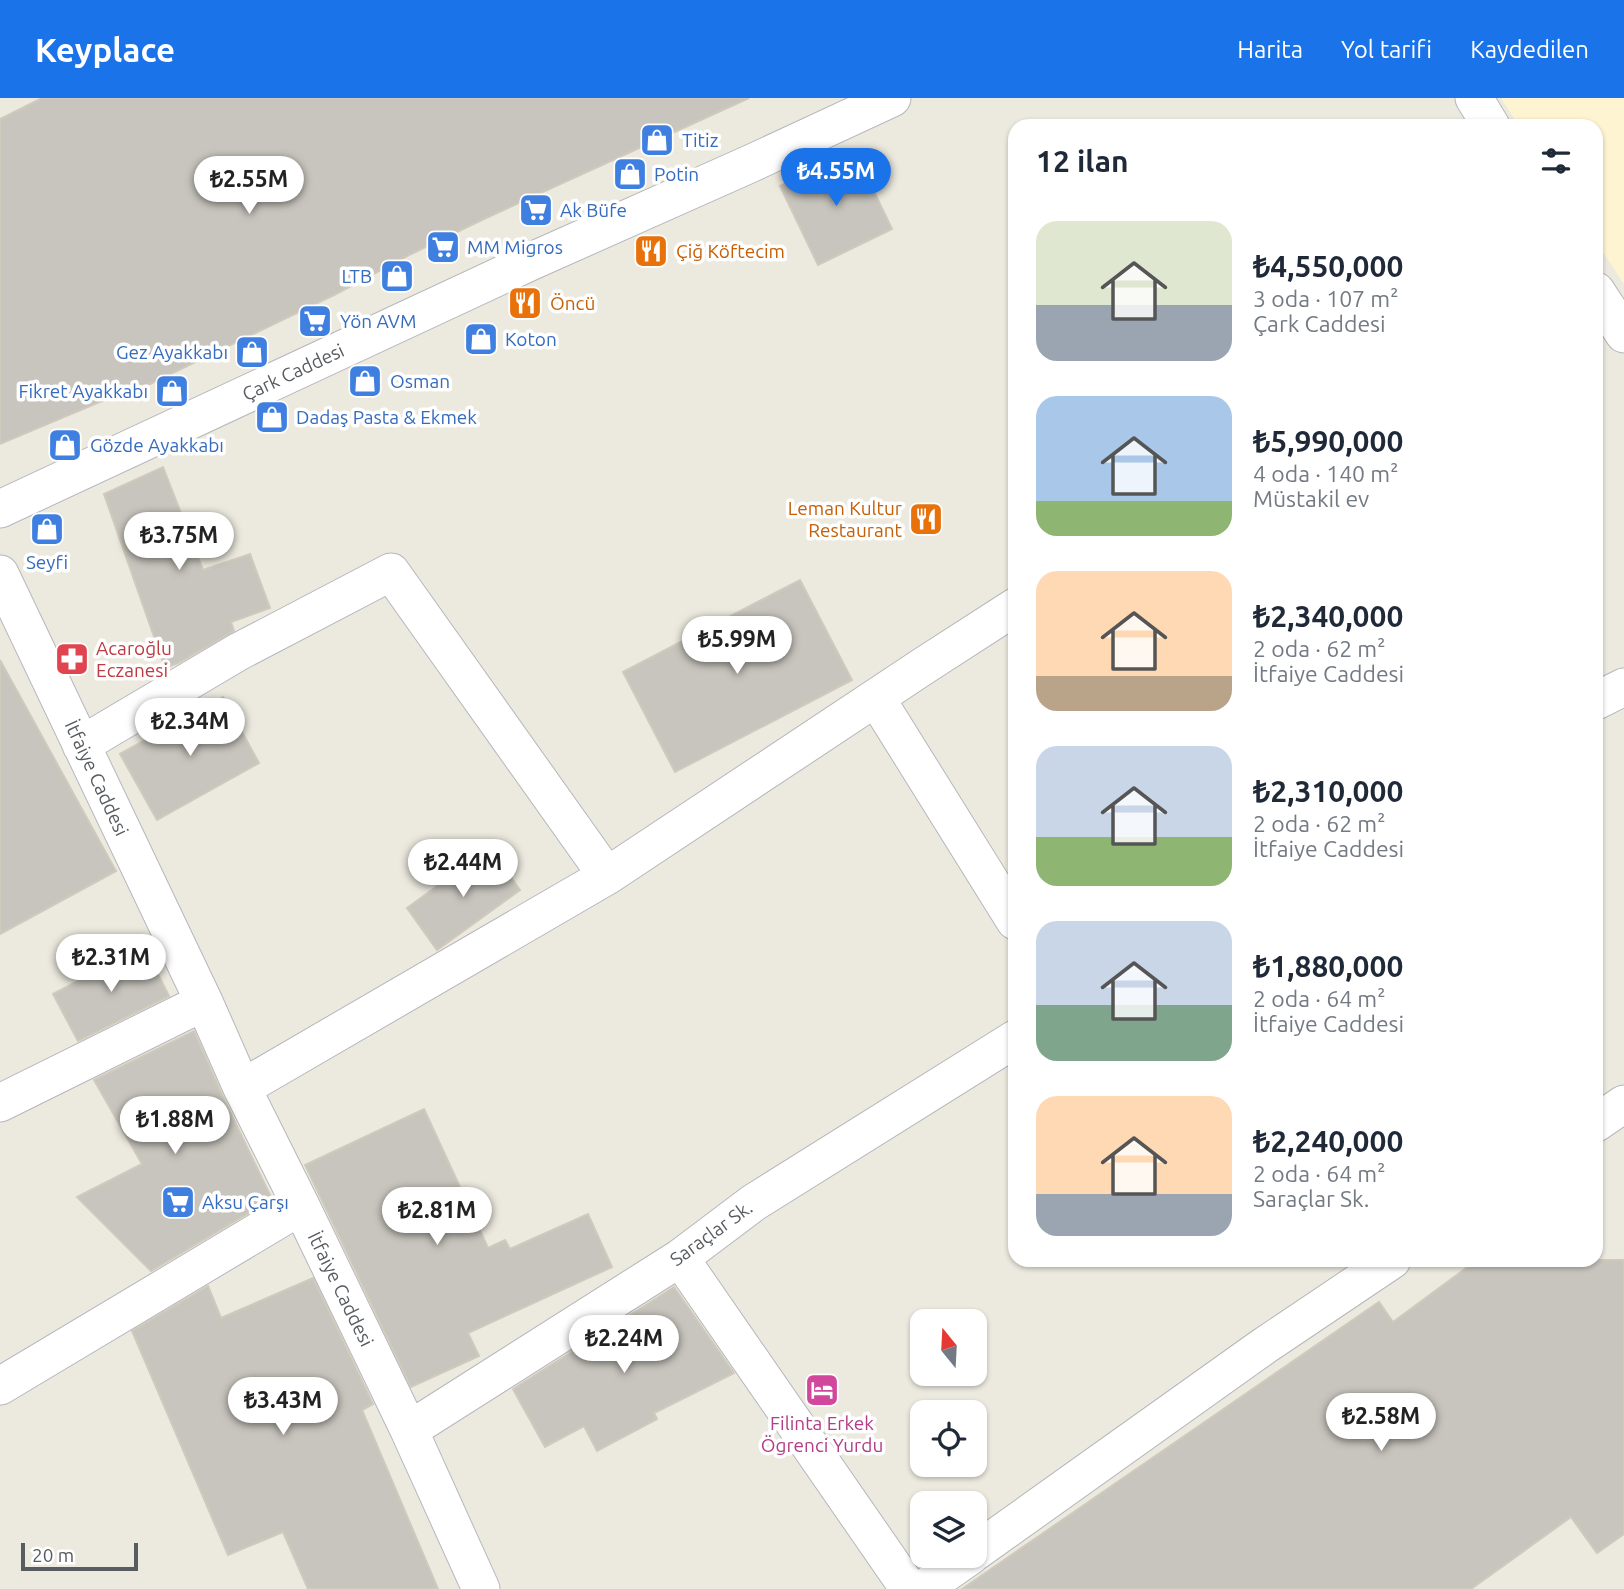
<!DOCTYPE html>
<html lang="tr">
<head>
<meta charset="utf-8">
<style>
  body { margin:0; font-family:Ubuntu,sans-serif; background:#f2f2f3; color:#1f2937; height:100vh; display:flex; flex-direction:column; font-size:26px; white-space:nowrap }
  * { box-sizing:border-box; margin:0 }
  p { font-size:23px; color:#747a83 }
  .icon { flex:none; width:38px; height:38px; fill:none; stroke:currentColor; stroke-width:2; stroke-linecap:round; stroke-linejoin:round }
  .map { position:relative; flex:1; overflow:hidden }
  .details { position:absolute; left:1008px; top:21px; width:595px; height:1148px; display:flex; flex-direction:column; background:#fff; border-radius:21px; box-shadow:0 2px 5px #0004 }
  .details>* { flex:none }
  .needle { width:46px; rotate:342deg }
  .tools { position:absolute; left:910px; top:1211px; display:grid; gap:14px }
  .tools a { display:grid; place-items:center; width:77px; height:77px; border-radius:14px; background:#fff; box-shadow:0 2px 5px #0004; font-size:35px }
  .scale { position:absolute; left:21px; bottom:18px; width:117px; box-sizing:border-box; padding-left:7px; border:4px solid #585c60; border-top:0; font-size:19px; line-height:24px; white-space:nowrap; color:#585c60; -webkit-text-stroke:5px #fff; paint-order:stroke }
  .price { position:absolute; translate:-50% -60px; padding:0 16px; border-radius:24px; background:#fff; color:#222; font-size:23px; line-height:46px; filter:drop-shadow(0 2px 4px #0008) }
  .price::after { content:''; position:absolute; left:50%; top:42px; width:21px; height:16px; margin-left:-10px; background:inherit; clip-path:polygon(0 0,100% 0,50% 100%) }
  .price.on { background:#1a73e8; color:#fff }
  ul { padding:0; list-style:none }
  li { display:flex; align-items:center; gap:21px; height:175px; padding:0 28px }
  li span { display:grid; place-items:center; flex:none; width:196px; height:140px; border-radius:21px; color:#555 }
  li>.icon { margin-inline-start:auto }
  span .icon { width:84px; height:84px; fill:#fffc; stroke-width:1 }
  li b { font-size:30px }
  h2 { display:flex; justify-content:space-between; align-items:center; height:84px; padding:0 28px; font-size:30px }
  header { display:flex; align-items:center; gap:42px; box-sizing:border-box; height:98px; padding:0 35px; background:#1a73e8; color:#fff }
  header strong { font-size:33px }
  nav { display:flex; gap:38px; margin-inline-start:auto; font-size:24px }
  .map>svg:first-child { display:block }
  .commercial { fill:#fef4d1 }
  .building { fill:#c8c5be; stroke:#d0cabd; stroke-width:2 }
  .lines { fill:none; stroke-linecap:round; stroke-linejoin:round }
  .street-casing { stroke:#b5b7bc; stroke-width:39 }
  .street { stroke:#fff; stroke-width:37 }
  .labels { text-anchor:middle; stroke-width:7; stroke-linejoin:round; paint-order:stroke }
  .shop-label { font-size:19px; fill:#366cbe; stroke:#fff; text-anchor:start }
  .food-label { font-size:19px; fill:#c56008; stroke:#fff; text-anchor:start }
  .street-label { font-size:19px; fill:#585c60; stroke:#fff }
  .health-label { font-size:19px; fill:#be3a42; stroke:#fff; text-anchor:start }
  .hotel-label { font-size:19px; fill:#b23c85; stroke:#fff }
</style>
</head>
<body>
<header>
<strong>Keyplace</strong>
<nav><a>Harita</a><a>Yol tarifi</a><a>Kaydedilen</a></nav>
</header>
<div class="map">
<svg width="1624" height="1491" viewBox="0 0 1624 1491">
  <rect width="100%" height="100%" fill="#ece9df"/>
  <path class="commercial" d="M 1501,0 L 1624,0 L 1624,186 L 1596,144 L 1596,28 L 1519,28 Z"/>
  <path class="building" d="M 42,0 L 749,0 L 486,120 L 409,157 L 336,196 L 142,290 L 140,287 L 0,346 L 0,21 Z
    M 854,52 L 892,131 L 818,167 L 780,88 Z
    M 163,369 L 203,472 L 250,456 L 270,510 L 231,524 L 234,533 L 178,565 L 165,570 L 104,396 Z
    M 800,482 L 852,582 L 675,674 L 623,574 Z
    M 0,562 L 116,773 L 0,836 Z
    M 223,599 L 259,665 L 157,722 L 120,656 Z
    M 490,750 L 520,792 L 437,852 L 407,810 Z
    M 144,849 L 169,898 L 78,943 L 53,896 Z
    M 194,933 L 223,999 L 272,1101 L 151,1173 L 77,1099 L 142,1066 L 94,982 Z
    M 424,1011 L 488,1150 L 505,1142 L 510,1151 L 588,1116 L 612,1169 L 468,1235 L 479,1258 L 411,1289 L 305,1067 Z
    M 1477,1162 L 1624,1162 L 1624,1436 L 1597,1455 L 1571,1419 L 1471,1491 L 962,1491 L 1379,1204 L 1393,1224 Z
    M 313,1180 L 373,1306 L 362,1312 L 438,1491 L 308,1491 L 283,1434 L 228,1457 L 132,1233 L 208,1188 L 221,1220 Z
    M 674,1189 L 734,1275 L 654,1315 L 657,1321 L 597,1353 L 584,1328 L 545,1349 L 513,1291 Z"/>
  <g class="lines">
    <g class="street-casing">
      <path id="street" d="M 1474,0 L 1491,28
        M 1596,193 L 1624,236
        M 0,411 L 532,163 L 752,65 L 892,0
        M 0,476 L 204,904 L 242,990 L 301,1108 L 409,1332 L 481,1491
        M 876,600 L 1015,823
        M 1596,603 L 1624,589
        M 81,647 L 238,554 L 391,474 L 607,778
        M 242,990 L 607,778 L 925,567 L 1015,509
        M 0,1005 L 204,904
        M 1596,1025 L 1624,1006
        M 680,1160 L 909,1491
        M 0,1288 L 301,1108
        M 409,1332 L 680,1160 L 753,1105 L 1015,941
        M 975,1454 L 1264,1248 L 1392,1162
        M 923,1491 L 970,1458"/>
    </g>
    <use href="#street" class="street"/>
  </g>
  <defs>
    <g id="shop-square" transform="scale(1.75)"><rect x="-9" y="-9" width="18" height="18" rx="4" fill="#3f7fe0" stroke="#fff"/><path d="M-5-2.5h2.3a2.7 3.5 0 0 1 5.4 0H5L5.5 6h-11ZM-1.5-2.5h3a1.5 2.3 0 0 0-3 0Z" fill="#fff"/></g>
    <g id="supermarket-square" transform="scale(1.75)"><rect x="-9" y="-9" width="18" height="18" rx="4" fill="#3f7fe0" stroke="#fff"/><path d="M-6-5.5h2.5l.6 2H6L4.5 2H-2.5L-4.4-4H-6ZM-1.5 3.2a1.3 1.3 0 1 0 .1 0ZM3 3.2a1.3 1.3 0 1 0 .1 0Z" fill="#fff"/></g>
    <g id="restaurant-square" transform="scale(1.75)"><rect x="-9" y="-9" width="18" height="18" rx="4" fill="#e8710a" stroke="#fff"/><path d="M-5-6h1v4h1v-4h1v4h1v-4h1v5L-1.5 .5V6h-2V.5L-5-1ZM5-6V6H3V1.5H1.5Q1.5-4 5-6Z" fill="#fff"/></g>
    <g id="pharmacy-square" transform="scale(1.75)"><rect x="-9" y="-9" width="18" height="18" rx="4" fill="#e0444e" stroke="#fff"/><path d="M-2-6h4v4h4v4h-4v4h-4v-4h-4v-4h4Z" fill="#fff"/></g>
    <g id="hotel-square" transform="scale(1.75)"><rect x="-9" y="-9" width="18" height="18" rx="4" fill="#d1479c" stroke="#fff"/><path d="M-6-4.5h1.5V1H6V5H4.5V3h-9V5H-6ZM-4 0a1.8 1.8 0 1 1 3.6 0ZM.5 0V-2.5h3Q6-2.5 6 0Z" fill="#fff"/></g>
  </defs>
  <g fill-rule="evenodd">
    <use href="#shop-square" x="657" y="42"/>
    <use href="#shop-square" x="630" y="76"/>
    <use href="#supermarket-square" x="536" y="112"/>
    <use href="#supermarket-square" x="443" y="149"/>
    <use href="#restaurant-square" x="651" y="153"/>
    <use href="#shop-square" x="397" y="178"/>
    <use href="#restaurant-square" x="525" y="205"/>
    <use href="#supermarket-square" x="315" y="223"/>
    <use href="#shop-square" x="481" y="241"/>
    <use href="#shop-square" x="252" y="254"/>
    <use href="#shop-square" x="365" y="283"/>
    <use href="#shop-square" x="172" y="293"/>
    <use href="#shop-square" x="272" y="319"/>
    <use href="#shop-square" x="65" y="347"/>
    <use href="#restaurant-square" x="926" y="421"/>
    <use href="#shop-square" x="47" y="431"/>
    <use href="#pharmacy-square" x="72" y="561"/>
    <use href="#supermarket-square" x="178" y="1104"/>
    <use href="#hotel-square" x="822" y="1292"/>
  </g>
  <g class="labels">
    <g class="shop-label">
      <text x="682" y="49">Titiz</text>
      <text x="654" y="83">Potin</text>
      <text x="560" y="119">Ak Büfe</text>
      <text x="467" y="156">MM Migros</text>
      <text x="372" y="185" text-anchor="end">LTB</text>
      <text x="340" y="230">Yön AVM</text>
      <text x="505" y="248">Koton</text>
      <text x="228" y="261" text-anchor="end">Gez Ayakkabı</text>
      <text x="390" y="290">Osman</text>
      <text x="148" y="300" text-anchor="end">Fikret Ayakkabı</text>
      <text x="296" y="326">Dadaş Pasta &amp; Ekmek</text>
      <text x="90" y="354">Gözde Ayakkabı</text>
      <text x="47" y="471" text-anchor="middle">Seyfi</text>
      <text x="202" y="1111">Aksu Çarşı</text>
    </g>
    <g class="food-label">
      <text x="676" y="160">Çiğ Köftecim</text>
      <text x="550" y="212">Öncü</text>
      <text x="902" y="417" text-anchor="end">Leman Kultur<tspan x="902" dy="22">Restaurant</tspan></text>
    </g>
    <g class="street-label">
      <text transform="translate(293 274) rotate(-25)" y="7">Çark Caddesi</text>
      <text transform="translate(97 680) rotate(65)" y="7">İtfaiye Caddesi</text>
      <text transform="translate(711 1135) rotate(-36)" y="7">Saraçlar Sk.</text>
      <text transform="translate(341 1191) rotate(64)" y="7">İtfaiye Caddesi</text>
    </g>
    <g class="health-label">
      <text x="96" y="557">Acaroğlu<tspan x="96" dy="22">Eczanesi</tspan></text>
    </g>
    <g class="hotel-label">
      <text x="822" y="1332">Filinta Erkek<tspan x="822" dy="22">Ögrenci Yurdu</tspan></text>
    </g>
  </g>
</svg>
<div class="tools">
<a><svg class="needle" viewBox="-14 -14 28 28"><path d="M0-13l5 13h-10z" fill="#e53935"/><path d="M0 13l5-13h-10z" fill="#747a83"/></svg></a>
<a><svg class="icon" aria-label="locate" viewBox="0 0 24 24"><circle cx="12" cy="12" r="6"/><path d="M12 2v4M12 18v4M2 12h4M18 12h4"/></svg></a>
<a><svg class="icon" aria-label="layers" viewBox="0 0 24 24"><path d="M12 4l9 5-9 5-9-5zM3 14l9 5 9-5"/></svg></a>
</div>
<div class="scale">20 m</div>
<b class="price on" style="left:836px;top:110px">₺4.55M</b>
<b class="price" style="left:249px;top:118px">₺2.55M</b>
<b class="price" style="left:179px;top:474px">₺3.75M</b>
<b class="price" style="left:737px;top:578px">₺5.99M</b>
<b class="price" style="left:190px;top:660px">₺2.34M</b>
<b class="price" style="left:463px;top:801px">₺2.44M</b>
<b class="price" style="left:111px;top:896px">₺2.31M</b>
<b class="price" style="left:175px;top:1058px">₺1.88M</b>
<b class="price" style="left:437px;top:1149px">₺2.81M</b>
<b class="price" style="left:624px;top:1277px">₺2.24M</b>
<b class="price" style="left:283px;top:1339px">₺3.43M</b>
<b class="price" style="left:1381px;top:1355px">₺2.58M</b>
<section class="details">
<h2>12 ilan<svg class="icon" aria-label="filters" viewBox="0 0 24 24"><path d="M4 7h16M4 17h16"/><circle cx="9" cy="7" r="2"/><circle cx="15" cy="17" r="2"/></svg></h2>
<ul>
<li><span style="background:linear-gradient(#dfe7d0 60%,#9aa5b1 0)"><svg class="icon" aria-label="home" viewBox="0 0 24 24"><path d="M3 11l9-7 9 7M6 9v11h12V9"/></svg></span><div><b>₺4,550,000</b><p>3 oda · 107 m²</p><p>Çark Caddesi</p></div></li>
<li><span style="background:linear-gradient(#a9c7e8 75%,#8fb573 0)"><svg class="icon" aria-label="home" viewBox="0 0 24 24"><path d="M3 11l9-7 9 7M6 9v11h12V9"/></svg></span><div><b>₺5,990,000</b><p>4 oda · 140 m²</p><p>Müstakil ev</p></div></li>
<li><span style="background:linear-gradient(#ffd9b3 75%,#b9a48a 0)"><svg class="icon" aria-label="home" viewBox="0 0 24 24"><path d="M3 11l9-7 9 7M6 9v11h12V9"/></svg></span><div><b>₺2,340,000</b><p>2 oda · 62 m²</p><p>İtfaiye Caddesi</p></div></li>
<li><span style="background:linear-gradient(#c9d6e8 65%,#8fb573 0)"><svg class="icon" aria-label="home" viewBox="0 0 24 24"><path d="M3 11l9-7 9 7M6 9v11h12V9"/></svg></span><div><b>₺2,310,000</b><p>2 oda · 62 m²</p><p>İtfaiye Caddesi</p></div></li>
<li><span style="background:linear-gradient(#c9d6e8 60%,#7fa58c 0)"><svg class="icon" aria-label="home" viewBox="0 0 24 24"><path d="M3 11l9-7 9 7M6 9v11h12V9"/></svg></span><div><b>₺1,880,000</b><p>2 oda · 64 m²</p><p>İtfaiye Caddesi</p></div></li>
<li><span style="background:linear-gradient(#ffd9b3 70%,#9aa5b1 0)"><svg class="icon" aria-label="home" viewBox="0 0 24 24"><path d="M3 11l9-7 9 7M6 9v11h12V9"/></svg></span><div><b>₺2,240,000</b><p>2 oda · 64 m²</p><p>Saraçlar Sk.</p></div></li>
</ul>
</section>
</div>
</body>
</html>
